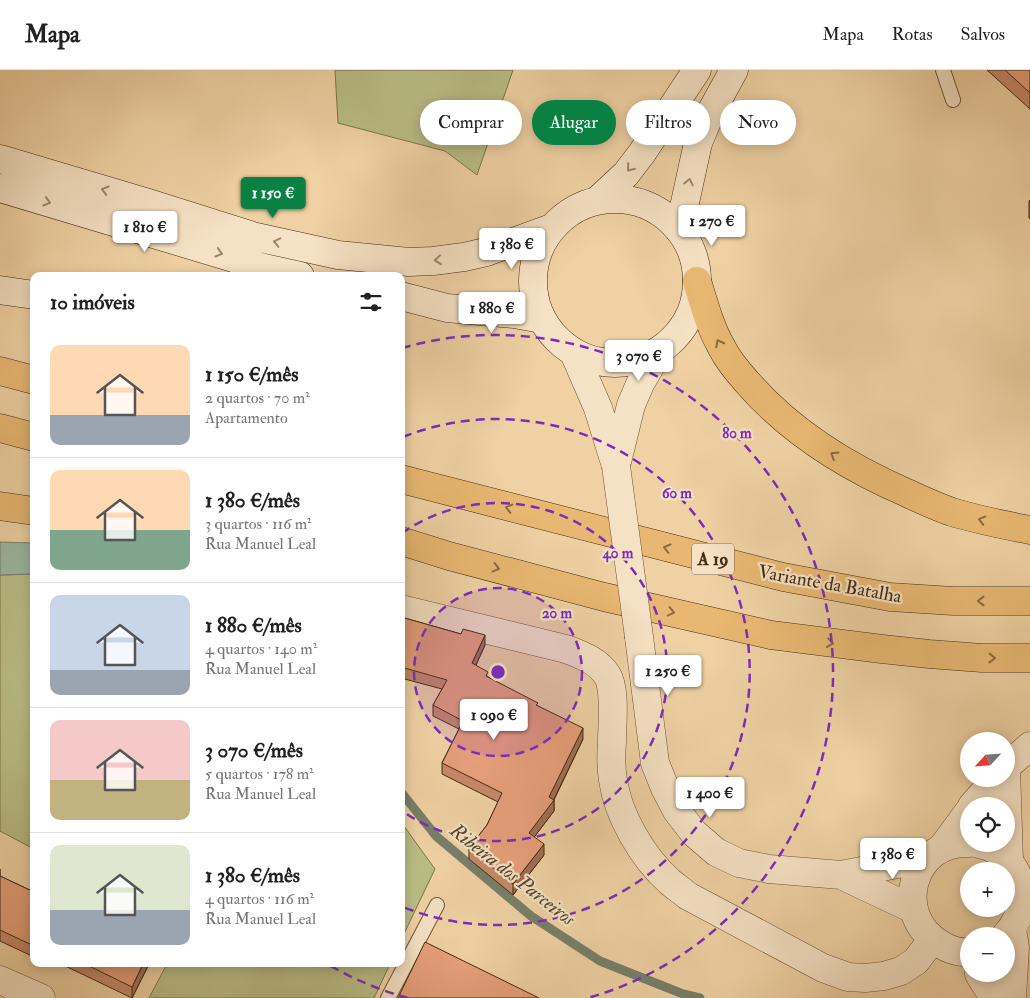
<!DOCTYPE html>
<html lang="pt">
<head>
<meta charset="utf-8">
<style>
  body { margin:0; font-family:"IM FELL Double Pica",serif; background:#f2f2f2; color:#222; height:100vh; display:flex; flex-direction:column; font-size:19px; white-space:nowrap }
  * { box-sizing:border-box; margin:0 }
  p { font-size:16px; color:#767676 }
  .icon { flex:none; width:28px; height:28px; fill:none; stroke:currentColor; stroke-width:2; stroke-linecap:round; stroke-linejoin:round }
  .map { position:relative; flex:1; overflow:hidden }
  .sheet { position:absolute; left:30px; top:202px; width:375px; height:695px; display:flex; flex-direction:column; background:#fff; border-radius:10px; box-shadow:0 2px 12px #0003 }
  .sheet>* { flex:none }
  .guide { position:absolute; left:420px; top:30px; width:475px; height:45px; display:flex; gap:10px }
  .needle { width:32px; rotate:244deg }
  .fabs { position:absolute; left:960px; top:662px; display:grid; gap:10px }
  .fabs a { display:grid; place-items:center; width:55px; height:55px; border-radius:50%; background:#fff; box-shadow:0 2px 12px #0003; font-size:25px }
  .price { position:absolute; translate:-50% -42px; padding:0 11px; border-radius:5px; background:#fff; color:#222; font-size:16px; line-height:32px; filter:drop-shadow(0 1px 2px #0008) }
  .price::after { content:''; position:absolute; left:50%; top:30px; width:15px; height:11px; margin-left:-8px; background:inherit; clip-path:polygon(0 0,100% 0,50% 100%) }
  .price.active { background:#0b8043; color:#fff }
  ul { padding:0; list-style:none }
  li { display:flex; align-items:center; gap:15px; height:125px; padding:0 20px }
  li+li { border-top:1px solid #e0e0e0 }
  li span { display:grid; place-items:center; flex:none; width:140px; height:100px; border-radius:10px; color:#555 }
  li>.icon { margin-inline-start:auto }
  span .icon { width:60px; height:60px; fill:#fffc; stroke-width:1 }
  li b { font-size:21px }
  h2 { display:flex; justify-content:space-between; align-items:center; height:60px; padding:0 20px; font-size:21px }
  .tag { padding:0 18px; border-radius:22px; background:#fff; box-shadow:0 2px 12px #0003; font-size:18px; line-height:45px }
  .tag.active { background:#0b8043; color:#fff }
  header { display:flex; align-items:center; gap:30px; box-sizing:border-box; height:70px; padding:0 25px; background:#fff; border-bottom:1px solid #e0e0e0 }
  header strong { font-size:24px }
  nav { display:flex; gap:28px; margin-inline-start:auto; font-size:18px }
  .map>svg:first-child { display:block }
  .green { fill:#b9bc85; stroke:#7e744d }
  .water { fill:#9ab7a2; stroke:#777f6a }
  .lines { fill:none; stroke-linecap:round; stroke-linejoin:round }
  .stream { stroke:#777f6a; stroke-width:9 }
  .service-casing { stroke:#6e5438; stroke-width:16 }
  .minor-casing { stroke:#6e5438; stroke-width:29 }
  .tertiary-casing { stroke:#6e5438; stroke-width:29 }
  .secondary-casing { stroke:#432b15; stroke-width:29 }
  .motorway-casing { stroke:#432b15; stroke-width:29 }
  .service { stroke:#f5e1c3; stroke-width:14 }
  .minor { stroke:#f5e1c3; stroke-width:28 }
  .tertiary { stroke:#f5e1c3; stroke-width:28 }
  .secondary { stroke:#f5e1c3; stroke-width:28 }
  .motorway { stroke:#e8b872; stroke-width:28 }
  .tertiary-bridge-casing { stroke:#6e5438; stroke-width:29; stroke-linecap:butt }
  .tertiary-bridge { stroke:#f5e1c3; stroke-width:28 }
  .wall { fill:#c68969; stroke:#432b15 }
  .shaded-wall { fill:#a16f55; stroke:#432b15 }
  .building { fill:#e69f7a; stroke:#432b15 }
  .oneway { stroke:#9c866c }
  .oneway2 { stroke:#8d6a3f }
  .ring { fill:none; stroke:#7b2cbf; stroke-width:2.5; stroke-dasharray:9 6 }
  .labels { text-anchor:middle; stroke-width:4.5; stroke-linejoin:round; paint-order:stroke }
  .shield { fill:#f5e1c3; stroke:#786249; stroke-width:1 }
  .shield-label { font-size:18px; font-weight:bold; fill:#432b15 }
  .street-label { font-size:19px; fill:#432b15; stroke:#f5e1c3 }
  .water-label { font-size:20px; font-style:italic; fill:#544731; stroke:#f5e1c3 }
  .centre { fill:#7b2cbf; stroke:#f5e1c3; stroke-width:2.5 }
  .ring-label { font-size:15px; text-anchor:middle; font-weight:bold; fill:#7b2cbf; stroke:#f5e1c3; stroke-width:4.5; stroke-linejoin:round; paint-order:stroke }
</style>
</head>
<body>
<header>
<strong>Mapa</strong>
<nav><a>Mapa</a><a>Rotas</a><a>Salvos</a></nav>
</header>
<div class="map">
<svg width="1030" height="928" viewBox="0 0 1030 928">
  <rect width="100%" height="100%" fill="#efd1a3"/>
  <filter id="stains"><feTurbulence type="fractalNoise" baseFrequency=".004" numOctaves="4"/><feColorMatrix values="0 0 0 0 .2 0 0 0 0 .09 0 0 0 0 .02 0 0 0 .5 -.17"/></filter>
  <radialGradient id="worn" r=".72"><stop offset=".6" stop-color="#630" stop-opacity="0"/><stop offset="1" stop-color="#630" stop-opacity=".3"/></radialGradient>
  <path class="green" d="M 335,0 L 513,0 L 477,105 L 445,81 L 338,53 Z
    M 34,504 L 34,779 L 0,761 L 0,505 Z
    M 401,752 L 435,799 L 401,870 Z
    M 167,894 L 390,894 L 374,928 L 149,928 Z"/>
  <path class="water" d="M 0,472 L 34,473 L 34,504 L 0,505 Z"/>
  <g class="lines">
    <path class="stream" d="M 401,722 L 436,766 L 531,846 L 600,891 L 683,924 L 700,928"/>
    <g class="service-casing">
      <path id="service" d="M 943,0 L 953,30
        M 388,928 L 437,835"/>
    </g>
    <g class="minor-casing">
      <path id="minor" d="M 401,539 L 566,579 C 581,585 597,590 607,605 C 616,619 612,655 612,672 C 611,685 611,698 613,710 C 618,746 643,788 670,812 C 676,817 682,821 688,826 L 823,898 L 848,907 L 865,908 L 884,906 L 901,901 L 916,891 L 932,870
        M 1006,697 L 1030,676
        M 1006,698 L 1009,791
        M 972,736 L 996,709
        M 942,778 L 969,741
        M 0,910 L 41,928"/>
    </g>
    <g class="tertiary-casing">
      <path id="tertiary" d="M 574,283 L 598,338 L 616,396
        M 616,396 L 631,335 L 640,314 L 659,281
        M 639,567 L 655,693 L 665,718 L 677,741 L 694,763 L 716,782 L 739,793 L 769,799 L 841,805 L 928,788
        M 969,773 C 912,770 891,845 940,874 C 948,879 959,883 969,882
        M 979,774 C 984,775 990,777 994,779 C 997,781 1001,784 1003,786 C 1028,807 1027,844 1005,866
        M 841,805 L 913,839
        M 979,904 L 994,928
        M 1012,928 L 1015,877 L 1012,859"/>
    </g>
    <g class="secondary-casing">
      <path id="secondary" d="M 0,89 L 148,133 L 256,167 L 338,185 L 409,192 L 433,191 L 464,187 L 486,182 L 552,158
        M 0,118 L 227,186 L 260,197 L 300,206
        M533 211a82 82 0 1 1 164 0a82 82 0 1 1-164 0Z
        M 598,130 L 626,104 L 642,83 L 697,0
        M 679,160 L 698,73 L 711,42 L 734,0
        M 0,220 L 34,225
        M 401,226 L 447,238 L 514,244 L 542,249"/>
    </g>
    <g class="motorway-casing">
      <path id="motorway" d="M 697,211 C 704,234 710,257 722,278 C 728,290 738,302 747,312 C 790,362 847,397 907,423 C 922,430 937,437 952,442 C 978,450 1004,455 1030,460
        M 0,301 L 34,310
        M 0,358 L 34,367
        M 401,409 L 783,507 L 890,527 L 953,531 L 1030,531
        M 0,436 L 34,441
        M 401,471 L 449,486 L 604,527 L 771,565 L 882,579 L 929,584 L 982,588 L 1030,588"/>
    </g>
    <use href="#service" class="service"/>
    <use href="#minor" class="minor"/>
    <use href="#tertiary" class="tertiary"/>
    <use href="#secondary" class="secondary"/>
    <use href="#motorway" class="motorway"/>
    <g class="tertiary-bridge-casing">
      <path id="tertiary-bridge" d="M 616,396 L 639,567"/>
    </g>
    <use href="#tertiary-bridge" class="tertiary-bridge"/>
  </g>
  <path class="wall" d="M 987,0 L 1030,0 L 1030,39 Z
    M 1030,130 L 1030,149 L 1029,148 L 1029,131 Z
    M 401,547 L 461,564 L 485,575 L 476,595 L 488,607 L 538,636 L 583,669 L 554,730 L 554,741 L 534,767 L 544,785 L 513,825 L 469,789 L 469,778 L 487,755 L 498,732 L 442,704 L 442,693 L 459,659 L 433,646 L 433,635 L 442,619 L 401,608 Z
    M 0,799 L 0,806 L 34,822 L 34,887 L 0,871 Z
    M 61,894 L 149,894 L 132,928 Z"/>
  <path class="shaded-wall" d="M 485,565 L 485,575 L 472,604 L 472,593 Z
    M 583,658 L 583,669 L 553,731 L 554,730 L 554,741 L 529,774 L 529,763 Z
    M 544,774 L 544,785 L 513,825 L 513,814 Z
    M 143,894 L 149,894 L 132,928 L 132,917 Z"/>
  <path class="building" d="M 1005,0 L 1030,0 L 1030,23 Z
    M 401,547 L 461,564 L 463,559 L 485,565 L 472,593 L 488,602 L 486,606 L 538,633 L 536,635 L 583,658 L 549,727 L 554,730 L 529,763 L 544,774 L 513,814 L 469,778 L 487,755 L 502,723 L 442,693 L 463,651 L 433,635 L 447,610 L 401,597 Z
    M 0,806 L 34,822 L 34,876 L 0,860 Z
    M 425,872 L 539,928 L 398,928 Z
    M 85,894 L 143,894 L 132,917 Z"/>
  <defs><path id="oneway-chevron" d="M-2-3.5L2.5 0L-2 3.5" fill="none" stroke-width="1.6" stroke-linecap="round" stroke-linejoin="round" transform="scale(1.25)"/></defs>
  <g class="oneway">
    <use href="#oneway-chevron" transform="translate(630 98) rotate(129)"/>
    <use href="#oneway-chevron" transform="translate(689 112) rotate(-78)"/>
    <use href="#oneway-chevron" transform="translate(105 120) rotate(-164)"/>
    <use href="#oneway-chevron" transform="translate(47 132) rotate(17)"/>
    <use href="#oneway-chevron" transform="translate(277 172) rotate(-167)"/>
    <use href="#oneway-chevron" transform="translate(219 183) rotate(17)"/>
    <use href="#oneway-chevron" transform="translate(438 190) rotate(174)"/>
  </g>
  <g class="oneway2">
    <use href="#oneway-chevron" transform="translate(719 273) rotate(-117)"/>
    <use href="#oneway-chevron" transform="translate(834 385) rotate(-148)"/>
    <use href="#oneway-chevron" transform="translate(509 438) rotate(-165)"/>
    <use href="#oneway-chevron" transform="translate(982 450) rotate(-165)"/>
    <use href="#oneway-chevron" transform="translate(667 478) rotate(-166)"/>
    <use href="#oneway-chevron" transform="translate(496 498) rotate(15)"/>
    <use href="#oneway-chevron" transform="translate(981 531) rotate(-180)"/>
    <use href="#oneway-chevron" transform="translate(671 542) rotate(13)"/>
    <use href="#oneway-chevron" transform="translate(830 573) rotate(8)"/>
    <use href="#oneway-chevron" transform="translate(992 588)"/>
  </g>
  <circle cx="498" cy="602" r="84" fill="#7b2cbf" fill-opacity=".12"/>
  <g class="ring">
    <circle cx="498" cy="602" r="84"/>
    <path d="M402 463A169 169 0 1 1 402 741"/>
    <path d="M403 367A253 253 0 1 1 403 837"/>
    <path d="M408 928A338 338 0 0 1 329 895M402 278A338 338 0 1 1 588 928"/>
  </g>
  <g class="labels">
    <rect class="shield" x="692" y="473.5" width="42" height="31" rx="4"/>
    <g class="shield-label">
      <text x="713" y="495">A 19</text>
    </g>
    <g class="street-label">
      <text transform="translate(830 513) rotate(10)" y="7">Variante da Batalha</text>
    </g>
    <g class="water-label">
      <text transform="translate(513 804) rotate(38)" y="7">Ribeira dos Parceiros</text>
    </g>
  </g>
  <circle cx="498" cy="602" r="8" class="centre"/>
  <g class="ring-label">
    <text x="737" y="368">80 m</text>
    <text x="677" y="428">60 m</text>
    <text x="618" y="488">40 m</text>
    <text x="557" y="548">20 m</text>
  </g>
  <rect width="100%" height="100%" filter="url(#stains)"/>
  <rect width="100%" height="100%" fill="url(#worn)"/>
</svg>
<div class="fabs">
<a><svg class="needle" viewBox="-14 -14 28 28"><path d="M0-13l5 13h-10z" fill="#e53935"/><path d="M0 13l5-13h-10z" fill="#767676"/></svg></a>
<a><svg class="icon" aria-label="locate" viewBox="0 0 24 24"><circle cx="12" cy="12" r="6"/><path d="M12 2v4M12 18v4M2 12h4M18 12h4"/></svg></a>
<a>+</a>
<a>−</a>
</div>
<b class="price active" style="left:273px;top:149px">1 150 €</b>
<b class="price" style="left:712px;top:177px">1 270 €</b>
<b class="price" style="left:145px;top:183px">1 810 €</b>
<b class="price" style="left:512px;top:200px">1 380 €</b>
<b class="price" style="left:492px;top:264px">1 880 €</b>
<b class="price" style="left:639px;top:312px">3 070 €</b>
<b class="price" style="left:668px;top:627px">1 250 €</b>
<b class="price" style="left:494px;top:671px">1 090 €</b>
<b class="price" style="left:710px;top:749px">1 400 €</b>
<b class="price" style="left:893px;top:810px">1 380 €</b>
<div class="guide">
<a class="tag">Comprar</a>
<a class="tag active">Alugar</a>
<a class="tag">Filtros</a>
<a class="tag">Novo</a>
</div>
<section class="sheet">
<h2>10 imóveis<svg class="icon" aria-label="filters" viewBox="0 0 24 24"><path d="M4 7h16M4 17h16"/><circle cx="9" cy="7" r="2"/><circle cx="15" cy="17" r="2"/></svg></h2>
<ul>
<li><span style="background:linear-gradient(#ffd9b3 70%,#9aa5b1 0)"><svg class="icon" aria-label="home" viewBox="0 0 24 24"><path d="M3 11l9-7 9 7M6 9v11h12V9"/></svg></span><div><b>1 150 €/mês</b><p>2 quartos · 70 m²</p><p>Apartamento</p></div></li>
<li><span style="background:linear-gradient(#ffd9b3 60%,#7fa58c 0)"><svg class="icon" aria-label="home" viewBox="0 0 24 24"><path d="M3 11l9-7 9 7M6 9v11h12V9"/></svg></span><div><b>1 380 €/mês</b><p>3 quartos · 116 m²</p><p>Rua Manuel Leal</p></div></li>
<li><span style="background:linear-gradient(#c9d6e8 75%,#9aa5b1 0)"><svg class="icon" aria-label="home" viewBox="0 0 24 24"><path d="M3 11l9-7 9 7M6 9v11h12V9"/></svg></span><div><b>1 880 €/mês</b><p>4 quartos · 140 m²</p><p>Rua Manuel Leal</p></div></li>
<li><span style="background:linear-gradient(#f6c9c9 60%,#c2b280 0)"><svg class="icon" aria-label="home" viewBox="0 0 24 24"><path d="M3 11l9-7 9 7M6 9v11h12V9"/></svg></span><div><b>3 070 €/mês</b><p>5 quartos · 178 m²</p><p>Rua Manuel Leal</p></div></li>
<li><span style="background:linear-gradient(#dfe7d0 65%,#9aa5b1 0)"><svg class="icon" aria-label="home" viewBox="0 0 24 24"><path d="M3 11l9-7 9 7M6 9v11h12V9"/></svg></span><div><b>1 380 €/mês</b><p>4 quartos · 116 m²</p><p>Rua Manuel Leal</p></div></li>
</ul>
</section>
</div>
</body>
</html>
